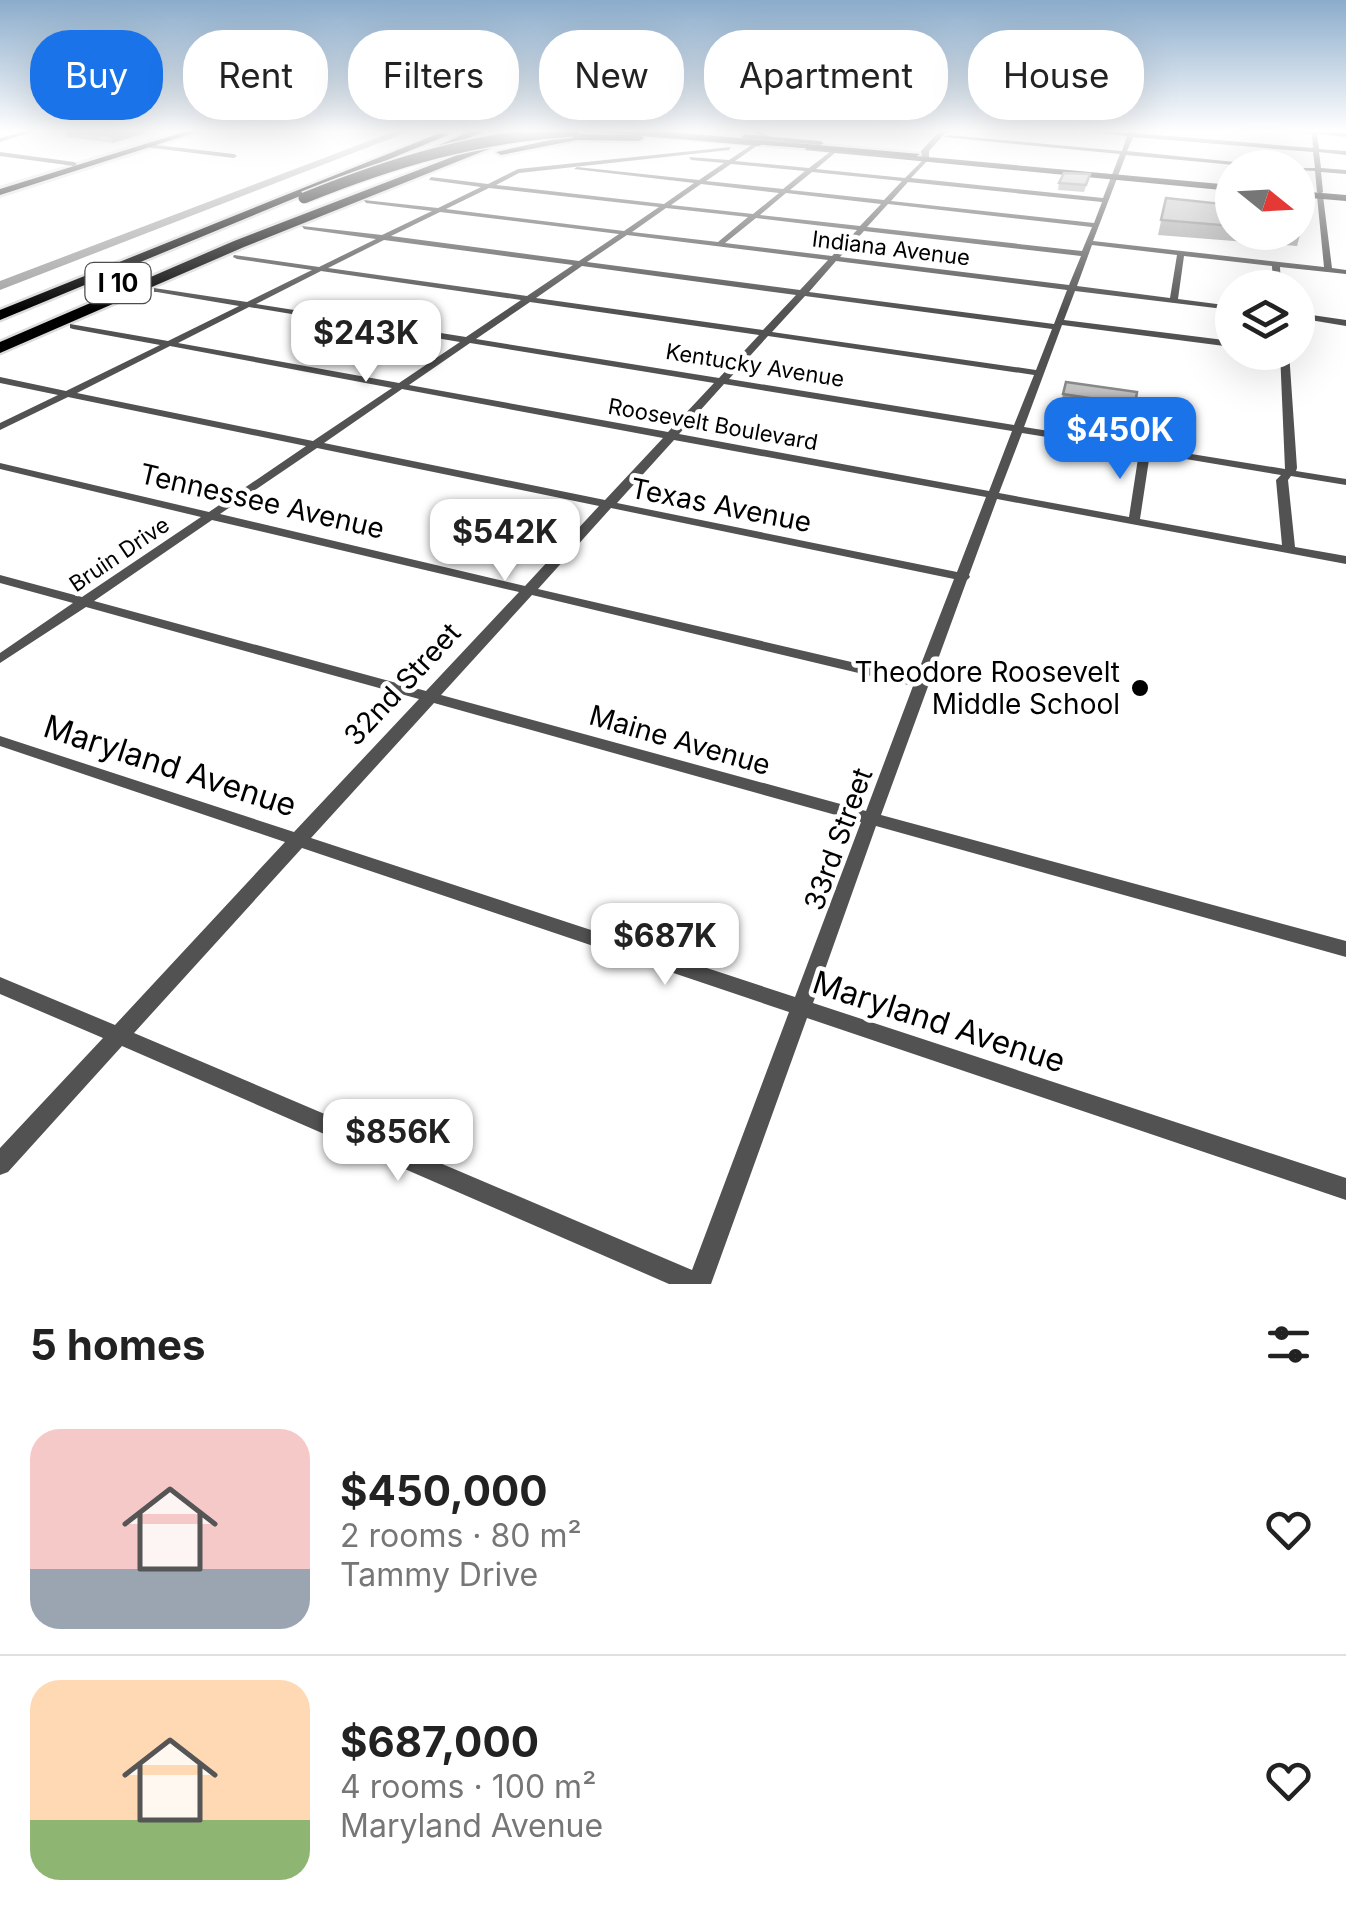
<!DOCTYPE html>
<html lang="en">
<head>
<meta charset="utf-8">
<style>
  body { margin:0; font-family:Inter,sans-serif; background:#f2f2f2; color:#222; height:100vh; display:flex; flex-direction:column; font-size:38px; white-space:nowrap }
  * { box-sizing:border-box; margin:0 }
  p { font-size:32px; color:#767676 }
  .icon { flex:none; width:55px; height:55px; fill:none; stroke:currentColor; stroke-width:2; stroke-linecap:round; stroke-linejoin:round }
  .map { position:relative; height:1284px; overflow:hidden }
  .details { display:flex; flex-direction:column; background:#fff; flex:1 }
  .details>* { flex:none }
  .guide { position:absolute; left:30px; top:30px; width:1288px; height:90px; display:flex; gap:20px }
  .needle { width:65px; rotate:108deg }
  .tools { position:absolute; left:1215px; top:150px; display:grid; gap:20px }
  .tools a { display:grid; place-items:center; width:100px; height:100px; border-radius:50%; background:#fff; box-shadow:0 10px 40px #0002; font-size:50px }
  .price { position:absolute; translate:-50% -85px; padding:0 22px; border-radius:20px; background:#fff; color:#222; font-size:32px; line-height:65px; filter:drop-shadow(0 2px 5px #0008) }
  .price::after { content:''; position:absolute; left:50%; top:60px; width:30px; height:22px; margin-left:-15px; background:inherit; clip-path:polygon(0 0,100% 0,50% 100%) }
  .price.selected { background:#1a73e8; color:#fff }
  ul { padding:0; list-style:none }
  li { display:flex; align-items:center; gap:30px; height:250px; padding:0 30px }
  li+li { border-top:2px solid #e0e0e0 }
  li span { display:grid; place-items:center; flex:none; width:280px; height:200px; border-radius:30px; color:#555 }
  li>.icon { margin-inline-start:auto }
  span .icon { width:120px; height:120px; fill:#fffc; stroke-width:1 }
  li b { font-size:42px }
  h2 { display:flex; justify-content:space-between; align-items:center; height:120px; padding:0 30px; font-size:42px }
  .tag { padding:0 35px; border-radius:40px; background:#fff; box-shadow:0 10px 40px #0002; font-size:35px; line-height:90px }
  .tag.selected { background:#1a73e8; color:#fff }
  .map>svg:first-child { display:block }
  .water { fill:#a0a0a0 }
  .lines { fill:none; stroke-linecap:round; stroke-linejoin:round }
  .primary-casing { stroke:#dbdbdb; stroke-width:6 }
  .motorway-casing { stroke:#dbdbdb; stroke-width:5 }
  .minor { fill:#525252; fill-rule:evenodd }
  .tertiary { fill:#525252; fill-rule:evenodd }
  .secondary { fill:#1f1f1f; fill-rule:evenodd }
  .primary { fill:#000; fill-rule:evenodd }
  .motorway { fill:#000; fill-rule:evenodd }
  .motorway-bridge-casing { stroke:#dbdbdb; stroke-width:14; stroke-linecap:butt }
  .motorway-bridge { stroke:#000; stroke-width:11 }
  .wall { fill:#a7a7a7 }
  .shaded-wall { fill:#888 }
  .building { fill:#c2c2c2; stroke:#888; stroke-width:2.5 }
  .poi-dot { fill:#000; stroke:#fff; stroke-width:4 }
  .labels { text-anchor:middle; stroke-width:9; stroke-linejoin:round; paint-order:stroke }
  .far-street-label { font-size:22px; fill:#000; stroke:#fff }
  .shield { fill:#fff; stroke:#4c4c4c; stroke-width:2.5 }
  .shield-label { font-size:25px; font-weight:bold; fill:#000 }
  .street-label { font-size:28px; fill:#000; stroke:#fff }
  .poi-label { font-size:28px; fill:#000; stroke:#fff; text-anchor:end }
  .near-street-label { font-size:32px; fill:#000; stroke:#fff }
</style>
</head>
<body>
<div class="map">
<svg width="1346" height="1284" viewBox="0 0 1346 1284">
  <rect width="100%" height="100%" fill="#fff"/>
  <path class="water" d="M 395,131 L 410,131 L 0,290 L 0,281 Z"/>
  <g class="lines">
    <g class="primary-casing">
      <path id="primary" d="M 187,131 L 200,131 L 0,195 L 0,189 Z"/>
    </g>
    <g class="motorway-casing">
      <path id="motorway" d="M 471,131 L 484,131 L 433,154 L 424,152 Z
        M 618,131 L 660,131 L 920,154 L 915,157 L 640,135 L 644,138 L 639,141 L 577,140 L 501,155 L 496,152 L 577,134 L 636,135 Z
        M 440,133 L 448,135 L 0,320 L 0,310 Z
        M 512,134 L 521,136 L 244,247 L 0,353 L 0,342 L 234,241 Z"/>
    </g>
    <path class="minor" d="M 26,131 L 35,131 L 0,142 L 0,138 Z
      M 752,131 L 759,131 L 770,137 L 765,138 Z
      M 1084,131 L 1129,133 L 1135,131 L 1134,133 L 1313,148 L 1312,134 L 1290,131 L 1346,133 L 1346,137 L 1317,134 L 1319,149 L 1346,151 L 1346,155 L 1319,152 L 1321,168 L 1346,170 L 1346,174 L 1321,172 L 1323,192 L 1320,194 L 1317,192 L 1315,171 L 1298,170 L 1295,168 L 1315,168 L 1313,152 L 1133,137 L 1127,151 L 1295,168 L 1267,168 L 1126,155 L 1093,241 L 1324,267 L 1317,196 L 1320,194 L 1323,196 L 1332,268 L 1346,270 L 1346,274 L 1280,267 L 1281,288 L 1273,288 L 1272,266 L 1184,256 L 1178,299 L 1232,306 L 1232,310 L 1075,291 L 1064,320 L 1232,341 L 1232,347 L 1062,325 L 1024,427 L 1285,469 L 1280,352 L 1289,352 L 1297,468 L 1296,471 L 1346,479 L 1346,485 L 1291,476 L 1288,480 L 1295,547 L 1346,556 L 1346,564 L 997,499 L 969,575 L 970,577 L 967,580 L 881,815 L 1346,941 L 1346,957 L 876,826 L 813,1003 L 1346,1178 L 1346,1200 L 807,1018 L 711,1284 L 669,1284 L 122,1046 L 8,1172 L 0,1175 L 0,1148 L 103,1038 L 0,994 L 0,977 L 115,1025 L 285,842 L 0,746 L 0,736 L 294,832 L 419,699 L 86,607 L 0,663 L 0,653 L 73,603 L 0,583 L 0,575 L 82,597 L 201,517 L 0,469 L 0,463 L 209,512 L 306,446 L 68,397 L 0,430 L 0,423 L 58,395 L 0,383 L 0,377 L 66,391 L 160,345 L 73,329 L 70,328 L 70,324 L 168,341 L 239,306 L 157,292 L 154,292 L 154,288 L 247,302 L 312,270 L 237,259 L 233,257 L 234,255 L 319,267 L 376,239 L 304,229 L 302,226 L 382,235 L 432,211 L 366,203 L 364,200 L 438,208 L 481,187 L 429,180 L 431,177 L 488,184 L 518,169 L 731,147 L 729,150 L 519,173 L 496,185 L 664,204 L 694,183 L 574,169 L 577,167 L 699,180 L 724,163 L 691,160 L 689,157 L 729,160 L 756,142 L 758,145 L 735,161 L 809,168 L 834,149 L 836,152 L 816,169 L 905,178 L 926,157 L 929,159 L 911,178 L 1103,198 L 1120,154 L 944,137 L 947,135 L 1122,151 L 1127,136 ZM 731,164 L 805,171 L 783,189 L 706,181 ZM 812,172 L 902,181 L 884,200 L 790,190 ZM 908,182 L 1102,202 L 1094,223 L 891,201 ZM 701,184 L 779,193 L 753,214 L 671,205 ZM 489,188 L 659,207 L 624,231 L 446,209 ZM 786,193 L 881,204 L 860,226 L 760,215 ZM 888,204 L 1092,227 L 1082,251 L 867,227 ZM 666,208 L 748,217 L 718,242 L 632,232 ZM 440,212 L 619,234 L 579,261 L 391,236 ZM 756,218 L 857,230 L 832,256 L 725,243 ZM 864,231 L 1081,256 L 1069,285 L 840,257 ZM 627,235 L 828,260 L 800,290 L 587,262 ZM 384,240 L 573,265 L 527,296 L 328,268 ZM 1092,245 L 1177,255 L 1170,298 L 1077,286 ZM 836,261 L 1067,290 L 1054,324 L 809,292 ZM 582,266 L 796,295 L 763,330 L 536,298 ZM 321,271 L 521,300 L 466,337 L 256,304 ZM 805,296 L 1052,329 L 1036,370 L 772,332 ZM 530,302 L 759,335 L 719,378 L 476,339 ZM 249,307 L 460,342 L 399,383 L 178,343 ZM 768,336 L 1034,375 L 1014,425 L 729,379 ZM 470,343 L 714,383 L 668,432 L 409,385 ZM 170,346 L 392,388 L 313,441 L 77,393 ZM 724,384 L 1012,431 L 989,491 L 679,434 ZM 402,389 L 663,438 L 605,500 L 324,443 ZM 1022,433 L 1139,452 L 1129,517 L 999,493 ZM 674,440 L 986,497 L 957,572 L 617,503 ZM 317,448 L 599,506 L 525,586 L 220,514 ZM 1150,453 L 1281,475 L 1276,480 L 1282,545 L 1140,519 ZM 611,508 L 954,579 L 916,677 L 538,589 ZM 212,520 L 519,592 L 426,691 L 94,601 ZM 532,595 L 913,686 L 866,811 L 441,695 ZM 434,703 L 861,822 L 795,997 L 311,838 ZM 302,848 L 789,1012 L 692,1270 L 134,1033 Z
      M 147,144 L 234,154 L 237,156 L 234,158 L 145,147 Z
      M 0,152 L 74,162 L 77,164 L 74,166 L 0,156 Z
      M 1298,313 L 1346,320 L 1346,326 L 1298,318 Z"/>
    <path class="tertiary" d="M 940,131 L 947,131 L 929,151 L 929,161 L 923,161 L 921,151 Z"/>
    <path class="secondary" d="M 583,131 L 618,131 L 763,144 L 759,146 Z
      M 744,134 L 820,141 L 824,143 L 820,145 L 741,138 Z
      M 808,146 L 1232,185 L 1232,191 L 805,150 Z
      M 1298,191 L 1346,195 L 1346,201 L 1298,197 Z"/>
    <use href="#primary" class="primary"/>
    <use href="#motorway" class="motorway"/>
    <g class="motorway-bridge-casing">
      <path id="motorway-bridge" d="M 304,198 C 393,162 477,137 573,131"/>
    </g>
    <use href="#motorway-bridge" class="motorway-bridge"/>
  </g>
  <path class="wall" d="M 65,131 L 144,131 L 145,133 L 113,143 L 67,137 Z
    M 1090,174 L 1084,192 L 1058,190 L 1059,183 Z
    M 1298,191 L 1307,194 L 1304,205 L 1298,205 Z
    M 1166,198 L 1232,205 L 1232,232 L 1298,232 L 1298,211 L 1301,231 L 1297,246 L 1158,235 Z
    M 1063,394 L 1135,405 L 1130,424 L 1059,413 Z"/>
  <path class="shaded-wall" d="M 125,131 L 144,131 L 145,133 L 113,143 L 111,135 Z"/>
  <path class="building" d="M 75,131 L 125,131 L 111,135 Z
    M 1064,173 L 1090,174 L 1086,185 L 1059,183 Z
    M 1298,175 L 1303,175 L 1304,181 L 1298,182 Z
    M 1298,191 L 1307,194 L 1307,198 L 1298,198 Z
    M 1166,198 L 1232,205 L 1232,226 L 1161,220 Z
    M 1298,211 L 1299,212 L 1301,231 L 1298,231 Z
    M 1066,382 L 1137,392 L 1135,405 L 1063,394 Z"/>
  <linearGradient id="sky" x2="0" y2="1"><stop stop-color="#8baccb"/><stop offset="0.42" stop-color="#fff"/><stop offset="1" stop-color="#fff" stop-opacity="0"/></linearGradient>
  <rect width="1346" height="311" fill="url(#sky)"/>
  <circle class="poi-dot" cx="1140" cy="688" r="10"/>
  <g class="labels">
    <g class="far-street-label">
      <text transform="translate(891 248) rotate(7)" y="8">Indiana Avenue</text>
      <text transform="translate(755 365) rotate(9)" y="8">Kentucky Avenue</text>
      <text transform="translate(713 424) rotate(10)" y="8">Roosevelt Boulevard</text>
      <text transform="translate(119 554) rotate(-34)" y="8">Bruin Drive</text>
    </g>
    <rect class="shield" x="85.5" y="263" width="65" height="40" rx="8"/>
    <g class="shield-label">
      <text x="118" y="292">I 10</text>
    </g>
    <g class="street-label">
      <text transform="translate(262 501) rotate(13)" y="10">Tennessee Avenue</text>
      <text transform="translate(721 505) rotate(11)" y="10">Texas Avenue</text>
      <text transform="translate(402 684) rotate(-47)" y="10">32nd Street</text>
      <text transform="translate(680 740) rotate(16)" y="10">Maine Avenue</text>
      <text transform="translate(838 839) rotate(-70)" y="10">33rd Street</text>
    </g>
    <g class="poi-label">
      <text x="1120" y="682">Theodore Roosevelt<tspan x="1120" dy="32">Middle School</tspan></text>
    </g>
    <g class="near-street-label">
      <text transform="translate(170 766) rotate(18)" y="11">Maryland Avenue</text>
      <text transform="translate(939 1022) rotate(18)" y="11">Maryland Avenue</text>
    </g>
  </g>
</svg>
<div class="tools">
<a><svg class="needle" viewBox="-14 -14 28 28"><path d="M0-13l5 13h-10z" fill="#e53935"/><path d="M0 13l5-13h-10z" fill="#767676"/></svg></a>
<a><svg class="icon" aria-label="layers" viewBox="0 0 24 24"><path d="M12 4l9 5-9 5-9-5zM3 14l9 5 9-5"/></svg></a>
</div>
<b class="price" style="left:366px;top:385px">$243K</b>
<b class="price selected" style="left:1120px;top:482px">$450K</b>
<b class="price" style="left:505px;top:584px">$542K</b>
<b class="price" style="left:665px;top:988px">$687K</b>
<b class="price" style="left:398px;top:1184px">$856K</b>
<div class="guide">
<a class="tag selected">Buy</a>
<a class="tag">Rent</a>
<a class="tag">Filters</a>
<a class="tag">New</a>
<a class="tag">Apartment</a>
<a class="tag">House</a>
</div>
</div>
<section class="details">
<h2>5 homes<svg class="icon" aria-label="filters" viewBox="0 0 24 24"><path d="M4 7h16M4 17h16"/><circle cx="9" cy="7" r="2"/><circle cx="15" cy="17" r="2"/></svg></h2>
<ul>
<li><span style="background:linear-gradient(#f6c9c9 70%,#9aa5b1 0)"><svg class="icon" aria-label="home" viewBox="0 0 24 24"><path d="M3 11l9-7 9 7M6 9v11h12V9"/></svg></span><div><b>$450,000</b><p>2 rooms · 80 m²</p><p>Tammy Drive</p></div><svg class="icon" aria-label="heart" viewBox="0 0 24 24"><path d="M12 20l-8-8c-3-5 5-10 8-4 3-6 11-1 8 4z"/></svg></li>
<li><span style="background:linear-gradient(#ffd9b3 70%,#8fb573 0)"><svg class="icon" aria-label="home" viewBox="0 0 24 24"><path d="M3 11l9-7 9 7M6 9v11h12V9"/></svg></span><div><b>$687,000</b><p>4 rooms · 100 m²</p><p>Maryland Avenue</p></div><svg class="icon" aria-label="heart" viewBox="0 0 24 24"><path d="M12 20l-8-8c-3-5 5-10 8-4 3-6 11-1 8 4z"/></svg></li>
</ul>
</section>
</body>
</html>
